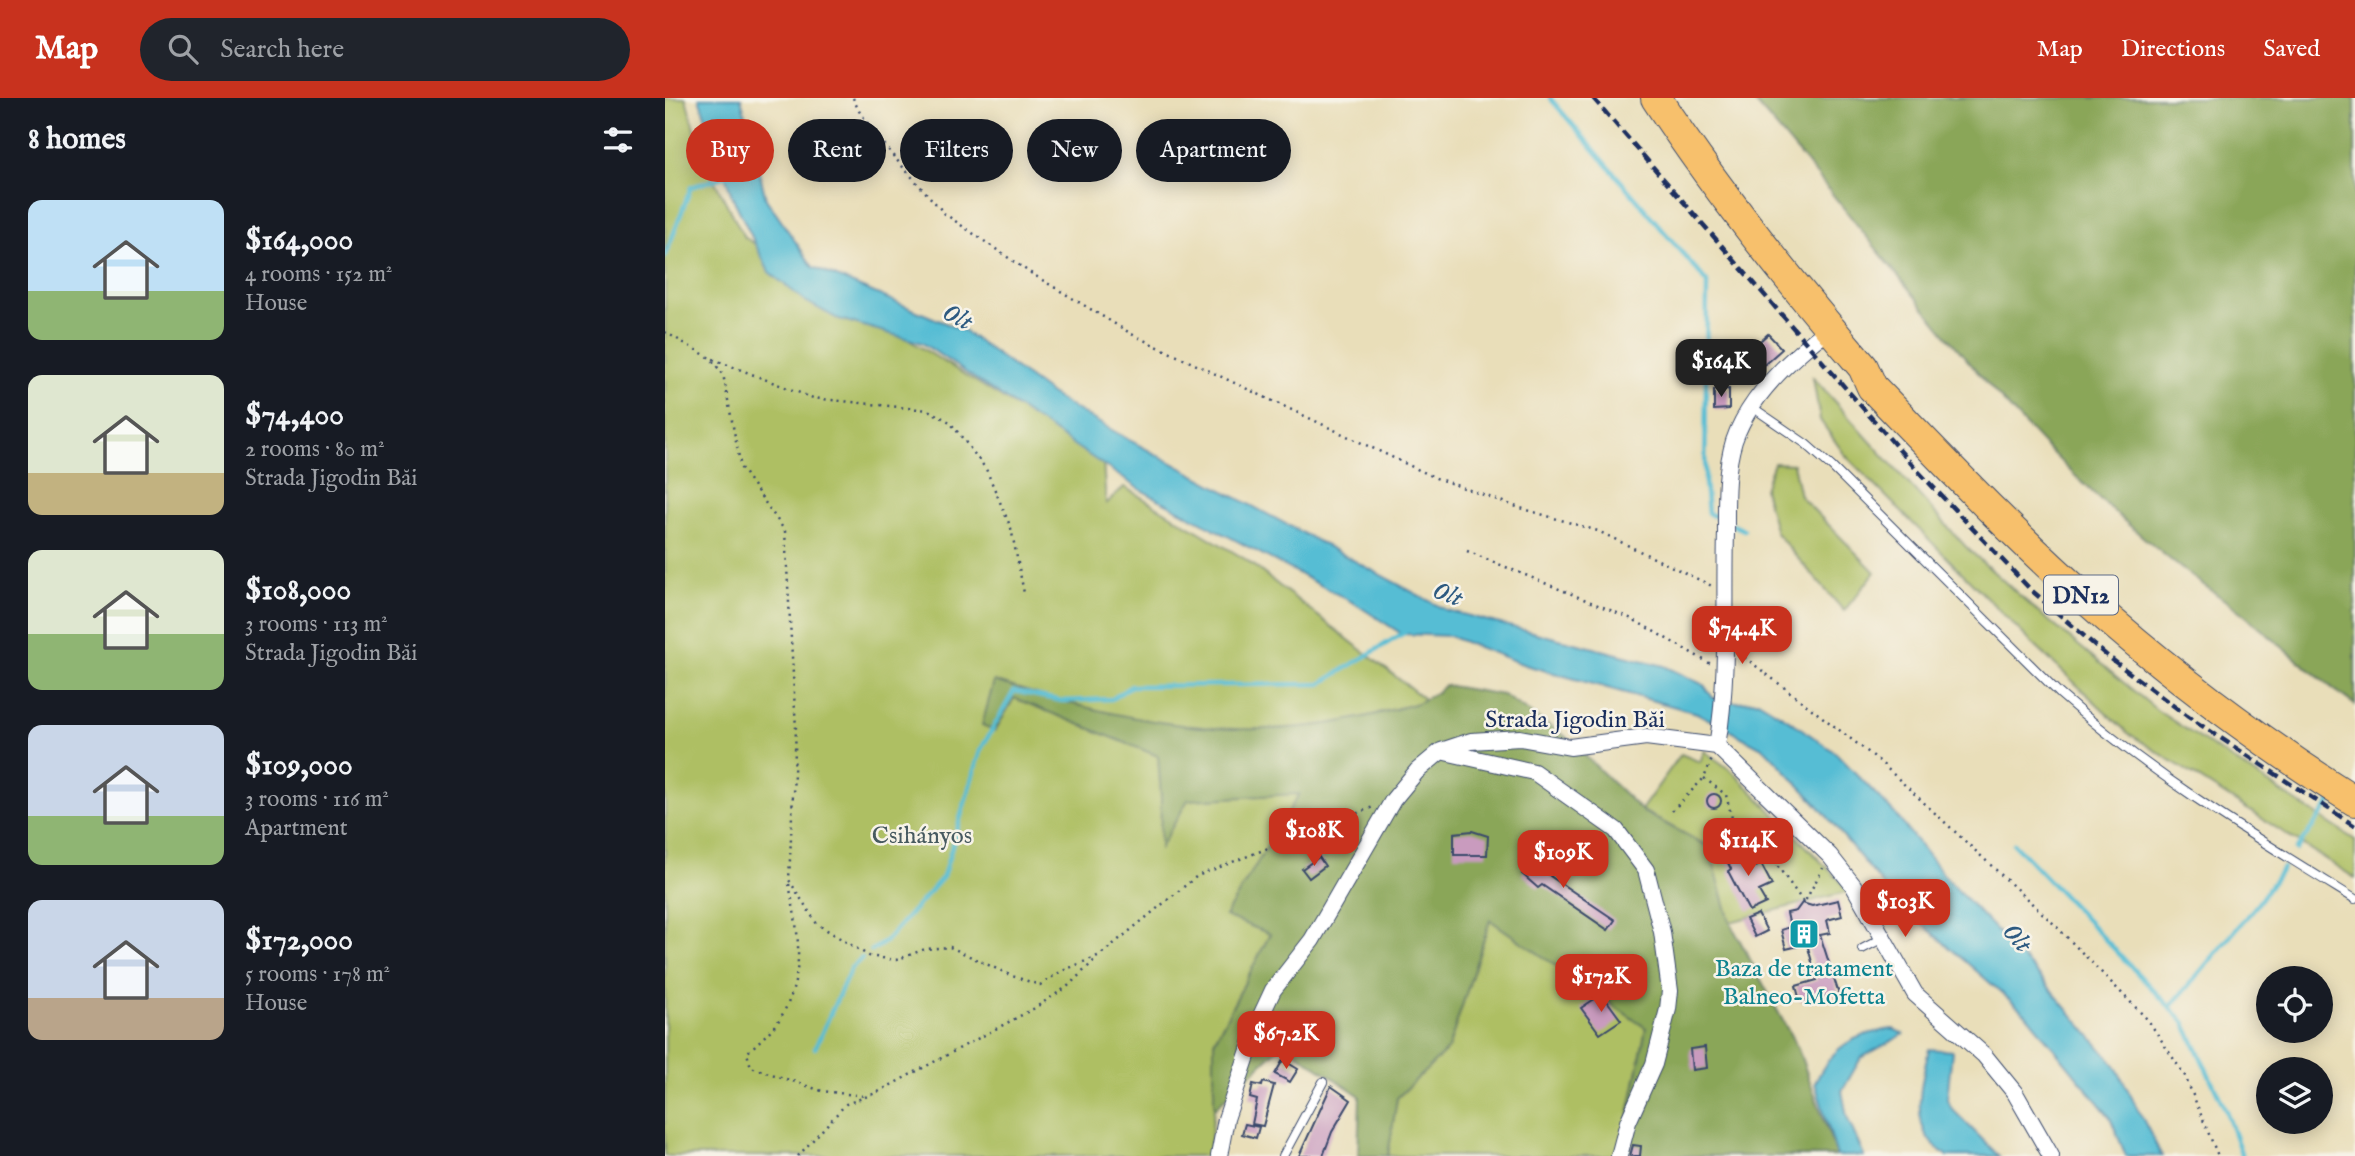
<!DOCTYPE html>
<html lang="en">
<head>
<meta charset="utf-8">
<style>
  body { margin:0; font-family:"IM FELL English",serif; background:#20242c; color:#f1f3f6; height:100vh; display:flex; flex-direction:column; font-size:26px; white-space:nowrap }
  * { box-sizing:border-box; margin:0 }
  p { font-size:23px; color:#9ea1a6 }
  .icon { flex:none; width:38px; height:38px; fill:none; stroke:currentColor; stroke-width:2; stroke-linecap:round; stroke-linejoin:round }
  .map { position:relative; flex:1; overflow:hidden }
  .details { display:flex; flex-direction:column; background:#171b24; width:665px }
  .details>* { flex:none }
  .top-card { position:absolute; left:21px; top:21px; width:665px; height:63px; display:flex; gap:14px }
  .buttons { position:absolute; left:1591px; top:868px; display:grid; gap:14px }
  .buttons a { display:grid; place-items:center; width:77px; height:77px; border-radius:50%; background:#171b24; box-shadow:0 4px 18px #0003; font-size:35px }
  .price { position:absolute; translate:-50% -60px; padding:0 16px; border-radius:14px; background:#c8321e; color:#fff; font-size:23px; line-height:46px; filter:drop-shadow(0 2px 4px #0008) }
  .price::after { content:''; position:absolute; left:50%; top:42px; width:21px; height:16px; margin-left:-10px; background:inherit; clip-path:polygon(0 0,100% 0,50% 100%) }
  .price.current { background:#222; color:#fff }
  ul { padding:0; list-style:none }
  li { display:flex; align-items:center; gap:21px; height:175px; padding:0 28px }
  li span { display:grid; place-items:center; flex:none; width:196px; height:140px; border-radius:14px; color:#555 }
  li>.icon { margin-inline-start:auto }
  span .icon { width:84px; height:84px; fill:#fffc; stroke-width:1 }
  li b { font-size:30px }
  h2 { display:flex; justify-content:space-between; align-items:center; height:84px; padding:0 28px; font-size:30px }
  .tag { padding:0 24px; border-radius:32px; background:#171b24; box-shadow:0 4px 18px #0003; font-size:24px; line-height:63px }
  .tag.current { background:#c8321e; color:#fff }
  header { display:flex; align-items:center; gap:42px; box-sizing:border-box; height:98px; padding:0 35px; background:#c8321e; color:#fff }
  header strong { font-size:33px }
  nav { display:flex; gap:38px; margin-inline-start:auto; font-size:24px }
  .search { width:490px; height:63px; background:#20242c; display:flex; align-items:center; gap:18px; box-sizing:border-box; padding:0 24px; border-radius:38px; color:#9ea1a6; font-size:26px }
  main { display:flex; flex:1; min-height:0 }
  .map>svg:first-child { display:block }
  .green { fill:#aebf63; stroke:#647760; stroke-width:2 }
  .forest { fill:#8aa659; stroke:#526a5c; stroke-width:2 }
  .water { fill:#56bdd4; stroke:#387699; stroke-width:2 }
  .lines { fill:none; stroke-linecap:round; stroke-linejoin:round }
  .stream { stroke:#56bdd4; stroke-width:4.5 }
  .building { fill:#c99bbe }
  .lane-casing { stroke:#3a496c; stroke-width:10 }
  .street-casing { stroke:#3a496c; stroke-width:18 }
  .highway-casing { stroke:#3a496c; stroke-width:32 }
  .path { stroke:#3a496c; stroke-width:2.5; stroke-dasharray:2 5; stroke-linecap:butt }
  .lane { stroke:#fff; stroke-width:8 }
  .street { stroke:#fff; stroke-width:16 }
  .highway { stroke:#f7c06c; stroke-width:30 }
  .rail { stroke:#1b2f5e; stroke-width:4.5; stroke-dasharray:10 5; stroke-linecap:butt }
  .labels { text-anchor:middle; stroke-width:5; stroke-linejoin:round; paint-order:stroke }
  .shield { fill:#f7f3e8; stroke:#5d6a87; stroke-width:2 }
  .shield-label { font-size:23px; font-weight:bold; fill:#1b2f5e }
  .street-label { font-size:24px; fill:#1b2f5e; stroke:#f7f3e8 }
  .park-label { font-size:24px; fill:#475a60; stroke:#f7f3e8 }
  .culture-label { font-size:24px; fill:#0d838f; stroke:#f7f3e8 }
  .water-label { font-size:26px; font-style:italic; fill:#2d5a81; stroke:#f7f3e8 }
</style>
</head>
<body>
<header>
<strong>Map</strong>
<div class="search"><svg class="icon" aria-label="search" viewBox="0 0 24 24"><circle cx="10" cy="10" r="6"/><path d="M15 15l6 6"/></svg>Search here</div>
<nav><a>Map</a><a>Directions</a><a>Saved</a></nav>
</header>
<main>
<section class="details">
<h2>8 homes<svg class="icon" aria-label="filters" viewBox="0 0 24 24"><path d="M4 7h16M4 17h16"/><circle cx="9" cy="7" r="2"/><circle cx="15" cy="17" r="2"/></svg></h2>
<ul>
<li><span style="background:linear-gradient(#bfe0f5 65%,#8fb573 0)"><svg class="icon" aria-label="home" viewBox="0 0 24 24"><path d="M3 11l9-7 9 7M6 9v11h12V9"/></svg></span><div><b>$164,000</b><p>4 rooms · 152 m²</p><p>House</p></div></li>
<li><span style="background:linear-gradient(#dfe7d0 70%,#c2b280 0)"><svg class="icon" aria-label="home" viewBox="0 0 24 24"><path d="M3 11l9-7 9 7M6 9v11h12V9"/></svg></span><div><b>$74,400</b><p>2 rooms · 80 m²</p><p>Strada Jigodin Băi</p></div></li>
<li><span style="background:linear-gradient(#dfe7d0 60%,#8fb573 0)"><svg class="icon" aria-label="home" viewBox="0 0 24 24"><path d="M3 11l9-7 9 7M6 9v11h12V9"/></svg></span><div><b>$108,000</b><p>3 rooms · 113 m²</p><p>Strada Jigodin Băi</p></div></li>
<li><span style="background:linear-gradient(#c9d6e8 65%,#8fb573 0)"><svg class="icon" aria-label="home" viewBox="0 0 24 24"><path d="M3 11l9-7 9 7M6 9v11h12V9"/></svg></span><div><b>$109,000</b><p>3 rooms · 116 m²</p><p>Apartment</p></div></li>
<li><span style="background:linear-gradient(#c9d6e8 70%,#b9a48a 0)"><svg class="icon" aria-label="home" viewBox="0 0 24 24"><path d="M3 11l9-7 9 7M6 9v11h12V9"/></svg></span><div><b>$172,000</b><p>5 rooms · 178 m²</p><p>House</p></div></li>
</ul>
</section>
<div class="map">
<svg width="1690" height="1058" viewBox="0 0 1690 1058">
  <rect width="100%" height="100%" fill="#f7f3e8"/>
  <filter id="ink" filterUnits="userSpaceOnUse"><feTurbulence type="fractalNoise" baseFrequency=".0143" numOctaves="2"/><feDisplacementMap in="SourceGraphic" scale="14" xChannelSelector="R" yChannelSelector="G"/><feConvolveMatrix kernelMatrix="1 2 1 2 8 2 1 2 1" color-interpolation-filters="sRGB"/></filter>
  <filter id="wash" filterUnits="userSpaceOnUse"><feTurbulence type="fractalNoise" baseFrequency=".00686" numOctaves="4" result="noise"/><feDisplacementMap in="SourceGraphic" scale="28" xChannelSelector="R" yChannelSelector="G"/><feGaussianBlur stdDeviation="1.57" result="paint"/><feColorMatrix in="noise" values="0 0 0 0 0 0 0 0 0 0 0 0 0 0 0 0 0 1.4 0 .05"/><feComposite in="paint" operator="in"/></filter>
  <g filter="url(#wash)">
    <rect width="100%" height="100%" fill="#e9deb9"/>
    <path class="green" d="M 0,0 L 21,0 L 40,72 L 44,72 L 79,139 L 438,363 L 441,406 L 459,389 L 580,461 L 762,603 L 713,615 L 560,818 L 606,835 L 549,943 L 549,1011 L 544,1058 L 0,1058 Z
      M 1148,280 L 1302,450 L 1372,513 L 1493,613 L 1690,742 L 1690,780 L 1463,635 L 1366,544 L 1180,357 L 1155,322 Z
      M 1109,365 L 1128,366 L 1135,398 L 1210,474 L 1179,513 L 1111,435 L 1099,391 Z
      M 1039,653 L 1067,673 L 1185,793 L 1065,824 L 1044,749 L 976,712 L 1016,656 L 1035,664 Z
      M 825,822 L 981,930 L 956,1058 L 723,1058 L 732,1000 L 783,951 Z"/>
    <path class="forest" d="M 1086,0 L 1690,0 L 1690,607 C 1652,580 1619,550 1583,520 C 1559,500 1531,483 1507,463 C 1446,414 1389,360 1337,302 C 1250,205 1174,98 1086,0 Z
      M 329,583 C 454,623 578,649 707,617 C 737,609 757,608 780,587 L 838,597 L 900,638 L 978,714 L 1044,749 L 1065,824 L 1133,951 L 1172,1058 L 956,1058 L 981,930 L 825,822 L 783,951 L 732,1000 L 723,1058 L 693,1058 L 695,998 L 618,946 L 549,1011 L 549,944 L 605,836 L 560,818 L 634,696 L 523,702 L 495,750 L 496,700 L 493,658 L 349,600 L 330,633 L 317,627 Z"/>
    <path class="water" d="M 34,0 L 76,0 L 101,101 L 148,169 L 299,233 L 393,301 L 466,343 L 781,512 L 999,568 L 1039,587 L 1048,600 L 1070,604 L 1093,603 L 1124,622 L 1171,655 L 1230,716 L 1281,780 L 1371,874 L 1450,967 L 1497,1058 L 1461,1058 L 1445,1019 L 1361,916 L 1232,804 L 1152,706 L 1101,652 L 1032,615 L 860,567 L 784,538 L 737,536 L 689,505 L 474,391 L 257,245 L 171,220 L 140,203 L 104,174 L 67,98 Z
      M 1228,931 L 1239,936 L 1196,960 L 1177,993 L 1182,1019 L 1199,1058 L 1172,1058 L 1150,985 C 1167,948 1189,936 1228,931 Z
      M 1264,951 L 1287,953 L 1282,1001 L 1287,1011 L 1334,1058 L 1282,1058 C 1277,1053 1269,1049 1265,1043 C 1246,1019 1258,978 1264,951 Z"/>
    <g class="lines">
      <path class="stream" d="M 885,0 L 1042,184 L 1040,384 L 1043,415 L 1049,418
        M 0,159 L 26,89 L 64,77
        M 1068,427 L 1079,432
        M 1349,746 L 1519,924 L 1561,1013 L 1577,1058
        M 1631,752 L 1667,702
        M 206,853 L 220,844 L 278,779 L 315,653 L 349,593 L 397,603 L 447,601 L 466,588 L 655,586 L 742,533
        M 1506,908 L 1591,808 L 1618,770
        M 150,950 L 186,870 L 197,860"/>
    </g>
    <g id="blocks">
      <path class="building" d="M 1103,236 L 1117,251 L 1084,280 L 1070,265 Z
        M 1064,291 L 1064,311 L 1049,312 L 1049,292 Z
        M1042 703a7 7 0 1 1 14 0a7 7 0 1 1-14 0Z
        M 807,733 L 823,738 L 822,757 L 789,757 L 789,735 Z
        M 1078,749 L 1091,769 L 1096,766 L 1107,787 L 1094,793 L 1101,805 L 1084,813 L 1063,773 L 1066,771 L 1060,759 Z
        M 875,754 L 892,769 L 885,778 L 950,822 L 943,832 L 877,787 L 873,790 L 857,776 Z
        M 654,759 L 660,768 L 644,780 L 637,771 Z
        M 1173,802 L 1177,818 L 1162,822 L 1165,835 L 1155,837 L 1174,896 L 1135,903 L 1131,888 L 1152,882 L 1142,846 L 1121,851 L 1116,832 L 1125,829 L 1122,815 L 1131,813 L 1137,805 L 1147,808 Z
        M 1093,816 L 1102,833 L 1090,839 L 1081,821 Z
        M 937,896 L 956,922 L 935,936 L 916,910 Z
        M 1040,949 L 1042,970 L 1027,972 L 1025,951 Z
        M 618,962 L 633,971 L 625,984 L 610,976 Z
        M 598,984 L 609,987 L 598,1028 L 587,1026 L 592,1002 L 585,1000 L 588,986 L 597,988 Z
        M 666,988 L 686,1002 L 667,1034 L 658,1058 L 634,1058 Z
        M 580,1026 L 594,1029 L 591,1040 L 577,1036 Z
        M 968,1047 L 976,1048 L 975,1058 L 965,1058 Z"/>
    </g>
  </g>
  <g filter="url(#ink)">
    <use href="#blocks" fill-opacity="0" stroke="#3a496c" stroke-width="2"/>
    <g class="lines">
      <g class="lane-casing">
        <path id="lane" d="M 1087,309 L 1141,346 L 1167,369 L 1395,596 C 1485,676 1588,738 1690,801
          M 1197,851 L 1218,840
          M 618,1058 L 658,984"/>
      </g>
      <g class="street-casing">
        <path id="street" d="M 1165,230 C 1128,258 1084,298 1069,343 C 1060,372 1061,404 1061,434 C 1059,505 1064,578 1052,648 L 1165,758 L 1188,787 L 1250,896 L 1319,957 L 1350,995 L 1386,1058
          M 780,654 L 869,674 L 951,732 L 981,772 L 997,834 L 1005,893 L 1003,911 L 989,966 L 963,1024 L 954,1058
          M 554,1058 L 561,1021 L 594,922 L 608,892 L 647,842 L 728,702 L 752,673 L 776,653 L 806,643 L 855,640 L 905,649 L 981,639 L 1052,648"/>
      </g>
      <g class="highway-casing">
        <path id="highway" d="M 991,0 C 1053,95 1124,183 1198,269 L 1207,289 C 1277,361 1346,435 1422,502 C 1505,576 1596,644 1690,703"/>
      </g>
      <path class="path" d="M 188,0 L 194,13 L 229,59 L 280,116 L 364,174 L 470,238 L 771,380 L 852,409 L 933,433 L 1047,488
        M 0,234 L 45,260 L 58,276 L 76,370 L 120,433 L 131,631 L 124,782 L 152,826 L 204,858 L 231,862 L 260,851 L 285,849 L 347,878 L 375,887 L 395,874 L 435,857 L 532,778 L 708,709
        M 48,261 L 148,300 L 263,312 L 285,324 L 321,371 L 346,430 L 359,495
        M 802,453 L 967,521 L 1046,566
        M 1074,555 L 1212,661 L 1390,827 L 1483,922 L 1520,978 L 1553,1058
        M 1039,680 L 1061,697 L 1068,724 L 1096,745 L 1139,805 L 1158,770
        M 1007,713 L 1039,680 L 1047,661
        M 124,786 C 133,833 142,874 116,919 C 108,932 93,944 82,955 L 86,969 L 157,993 L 199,998
        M 133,1058 L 181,1006 L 211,995 L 368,911 L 402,889 L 433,859"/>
      <use href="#lane" class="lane"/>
      <use href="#street" class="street"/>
      <use href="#highway" class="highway"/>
      <path class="rail" d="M 928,0 L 1251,371 L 1365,491 L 1441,557 L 1522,618 L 1690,728"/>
    </g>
  </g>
  <defs>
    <g id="building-square" transform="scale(1.575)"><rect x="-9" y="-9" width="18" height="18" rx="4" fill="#0f9aa8" stroke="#f7f3e8"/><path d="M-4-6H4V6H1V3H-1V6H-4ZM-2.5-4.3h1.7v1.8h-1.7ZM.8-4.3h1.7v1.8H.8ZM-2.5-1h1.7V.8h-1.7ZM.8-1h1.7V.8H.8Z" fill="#fff"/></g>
  </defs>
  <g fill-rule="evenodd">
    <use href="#building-square" x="1139" y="836"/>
  </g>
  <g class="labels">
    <rect class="shield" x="1379" y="477.5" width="74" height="39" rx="5"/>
    <g class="shield-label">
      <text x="1416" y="505">DN12</text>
    </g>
    <g class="street-label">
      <text x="910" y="629">Strada Jigodin Băi</text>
    </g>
    <g class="park-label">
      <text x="257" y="745">Csihányos</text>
    </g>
    <g class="culture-label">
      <text x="1139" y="878">Baza de tratament<tspan x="1139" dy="28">Balneo-Mofetta</tspan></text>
    </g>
    <g class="water-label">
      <text transform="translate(293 218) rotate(25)" y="9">Olt</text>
      <text transform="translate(783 495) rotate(19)" y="9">Olt</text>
      <text transform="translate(1353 839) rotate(48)" y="9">Olt</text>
    </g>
  </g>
</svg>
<div class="buttons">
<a><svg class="icon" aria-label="locate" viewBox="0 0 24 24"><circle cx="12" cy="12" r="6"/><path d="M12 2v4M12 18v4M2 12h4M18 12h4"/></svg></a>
<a><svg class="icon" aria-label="layers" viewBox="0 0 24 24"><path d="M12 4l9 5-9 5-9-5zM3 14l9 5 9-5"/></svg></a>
</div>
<b class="price current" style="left:1056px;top:301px">$164K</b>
<b class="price" style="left:1077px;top:568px">$74.4K</b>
<b class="price" style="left:649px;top:770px">$108K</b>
<b class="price" style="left:1083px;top:780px">$114K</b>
<b class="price" style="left:898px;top:792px">$109K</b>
<b class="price" style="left:1240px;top:841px">$103K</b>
<b class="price" style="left:936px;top:916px">$172K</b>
<b class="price" style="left:621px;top:973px">$67.2K</b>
<div class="top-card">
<a class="tag current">Buy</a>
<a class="tag">Rent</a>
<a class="tag">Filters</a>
<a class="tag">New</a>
<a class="tag">Apartment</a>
</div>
</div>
</main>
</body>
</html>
